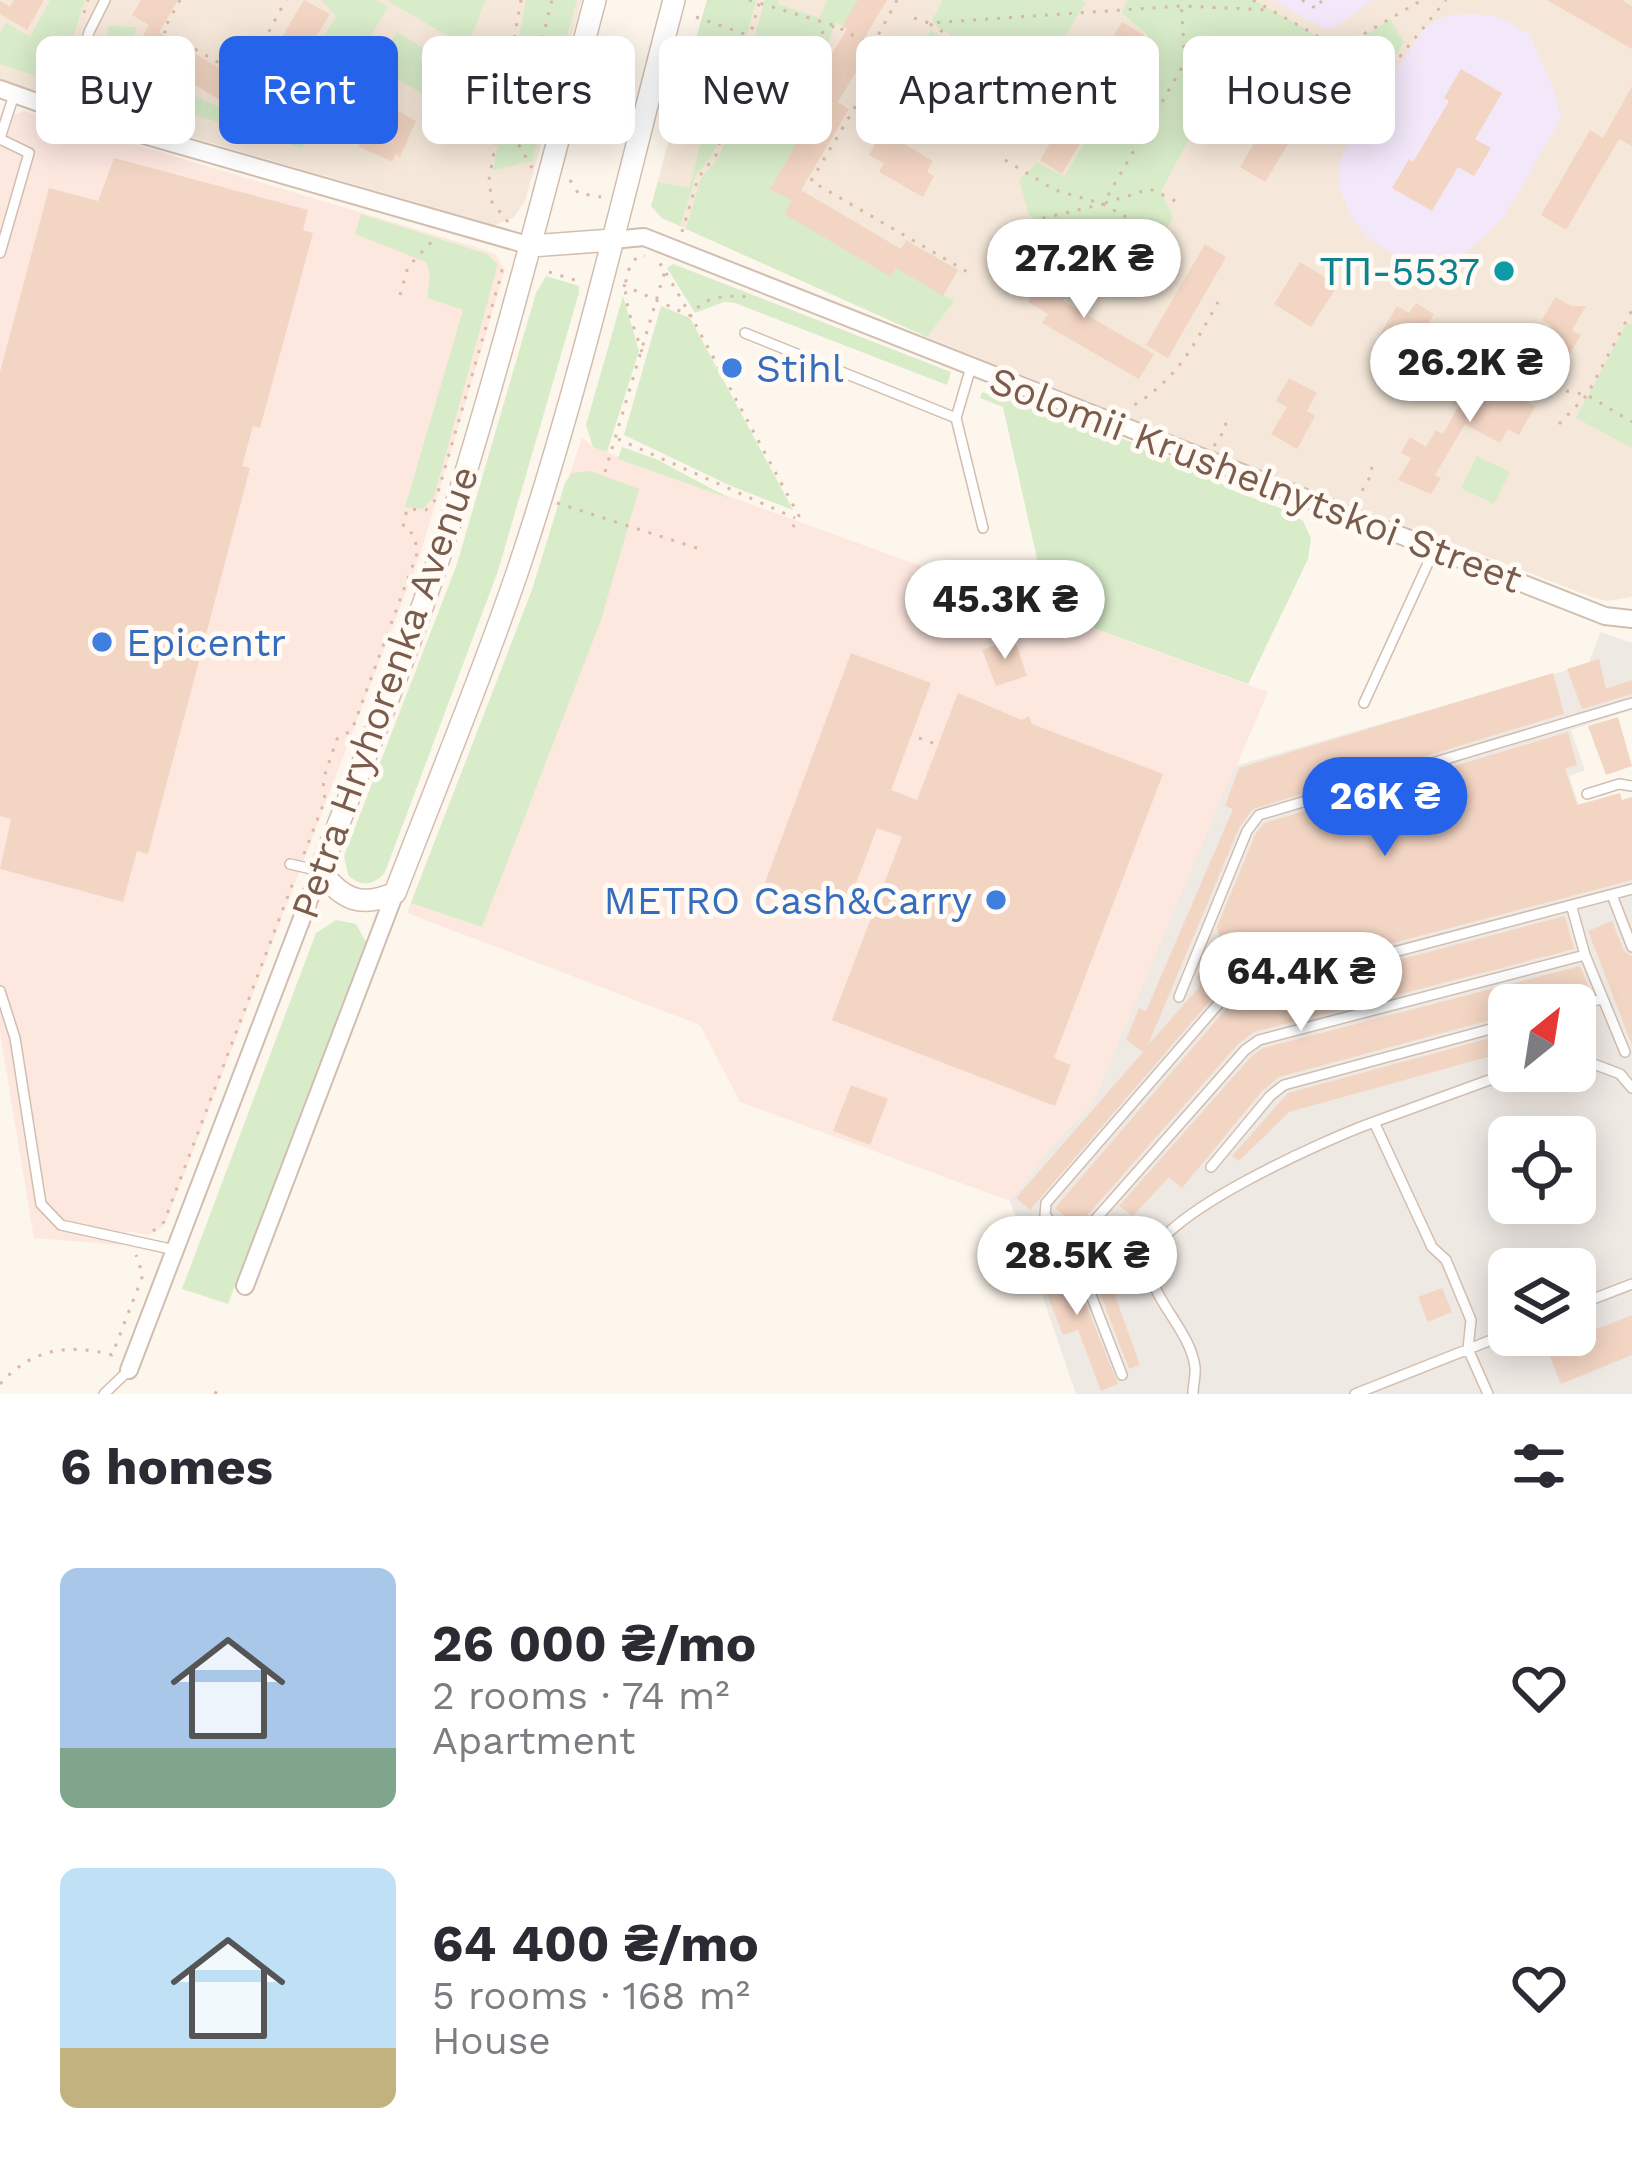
<!DOCTYPE html>
<html lang="en">
<head>
<meta charset="utf-8">
<style>
  body { margin:0; font-family:"Work Sans",sans-serif; background:#f7f7f7; color:#2b2b33; height:100vh; display:flex; flex-direction:column; font-size:45px; white-space:nowrap }
  * { box-sizing:border-box; margin:0 }
  p { font-size:39px; color:#7c7c81 }
  .icon { flex:none; width:66px; height:66px; fill:none; stroke:currentColor; stroke-width:2; stroke-linecap:round; stroke-linejoin:round }
  .map { position:relative; height:1394px; overflow:hidden }
  .drawer { display:flex; flex-direction:column; background:#fff; flex:1 }
  .drawer>* { flex:none }
  .hud { position:absolute; left:36px; top:36px; width:1560px; height:108px; display:flex; gap:24px }
  .needle { width:78px; rotate:30deg }
  .fabs { position:absolute; left:1488px; top:984px; display:grid; gap:24px }
  .fabs a { display:grid; place-items:center; width:108px; height:108px; border-radius:18px; background:#fff; box-shadow:0 6px 30px #0003; font-size:60px }
  .price { position:absolute; translate:-50% -102px; padding:0 27px; border-radius:42px; background:#fff; color:#222; font-size:39px; line-height:78px; filter:drop-shadow(0 3px 6px #0008) }
  .price::after { content:''; position:absolute; left:50%; top:72px; width:36px; height:27px; margin-left:-18px; background:inherit; clip-path:polygon(0 0,100% 0,50% 100%) }
  .price.current { background:#2563eb; color:#fff }
  ul { padding:0; list-style:none }
  li { display:flex; align-items:center; gap:36px; height:300px; padding:0 60px }
  li span { display:grid; place-items:center; flex:none; width:336px; height:240px; border-radius:18px; color:#555 }
  li>.icon { margin-inline-start:auto }
  span .icon { width:144px; height:144px; fill:#fffc; stroke-width:1 }
  li b { font-size:51px }
  h2 { display:flex; justify-content:space-between; align-items:center; height:144px; padding:0 60px; font-size:51px }
  .tag { padding:0 42px; border-radius:18px; background:#fff; box-shadow:0 6px 30px #0003; font-size:42px; line-height:108px }
  .tag.current { background:#2563eb; color:#fff }
  .map>svg:first-child { display:block }
  .residential { fill:#f5e8da }
  .commercial { fill:#fde8e0 }
  .industrial { fill:#efe9e4; fill-rule:evenodd }
  .education { fill:#f3e8fa }
  .green { fill:#d8ecc9 }
  .building { fill:#f3d5c3 }
  .lines { fill:none; stroke-linecap:round; stroke-linejoin:round }
  .service-casing { stroke:#d1beb0; stroke-width:12 }
  .minor-casing { stroke:#d1beb0; stroke-width:20 }
  .tertiary-casing { stroke:#d1beb0; stroke-width:24 }
  .path { stroke:#d9b8a5; stroke-width:3; stroke-dasharray:3 9; stroke-linecap:butt }
  .service { stroke:#fff; stroke-width:9 }
  .minor { stroke:#fff; stroke-width:16 }
  .tertiary { stroke:#fff; stroke-width:21 }
  .culture-dot { fill:#0f9aa8; stroke:#fffaf3; stroke-width:4.5 }
  .shop-dot { fill:#3f7fe0; stroke:#fffaf3; stroke-width:4.5 }
  .labels { text-anchor:middle; stroke-width:10; stroke-linejoin:round; paint-order:stroke }
  .culture-label { font-size:39px; fill:#0d838f; stroke:#fffaf3; text-anchor:end }
  .shop-label { font-size:39px; fill:#366cbe; stroke:#fffaf3; text-anchor:start }
  .street-label { font-size:39px; fill:#7a5c4d; stroke:#fffaf3 }
</style>
</head>
<body>
<div class="map">
<svg width="1632" height="1394" viewBox="0 0 1632 1394">
  <rect width="100%" height="100%" fill="#fdf6ec"/>
  <path class="residential" d="M 0,0 L 582,0 L 525,201 L 514,217 L 495,225 L 0,82 Z
    M 707,0 L 1632,0 L 1632,597 L 1606,601 L 1592,597 L 1255,468 L 927,337 L 662,218 L 651,206 Z"/>
  <path class="commercial" d="M 24,111 L 482,249 L 495,254 L 505,270 L 420,555 L 167,1219 L 162,1227 L 149,1235 L 127,1231 L 122,1245 L 34,1238 L 0,1033 L 0,120 Z
    M 582,437 L 593,447 L 1268,692 L 1093,1103 L 1053,1145 L 1010,1201 L 740,1102 L 700,1025 L 407,913 L 532,590 Z"/>
  <path class="industrial" d="M 1601,632 L 1632,643 L 1632,710 L 1571,730 L 1585,770 L 1569,776 L 1601,871 L 1632,861 L 1632,1394 L 1076,1394 L 1010,1201 L 1053,1145 L 1093,1103 L 1235,766 L 1588,664 ZM 1509,1005 L 1575,1005 L 1575,1071 L 1509,1071 ZM 1509,1137 L 1575,1137 L 1575,1203 L 1509,1203 ZM 1509,1269 L 1575,1269 L 1575,1335 L 1509,1335 Z"/>
  <path class="education" d="M 1273,0 L 1373,0 L 1334,28 L 1325,29 Z
    M 1473,14 L 1499,17 L 1529,34 L 1551,83 L 1561,118 L 1506,214 L 1463,256 L 1418,262 L 1394,255 L 1372,241 L 1352,219 L 1340,190 L 1339,165 L 1348,140 L 1425,27 L 1446,16 Z"/>
  <path class="green" d="M 50,0 L 85,0 L 60,79 L 54,82 L 0,64 L 0,32 L 6,23 L 30,37 Z
    M 321,0 L 376,0 L 388,7 L 302,148 L 95,84 L 109,26 L 136,27 L 130,64 L 233,114 L 245,106 L 259,115 L 277,115 L 336,16 Z
    M 386,0 L 486,0 L 467,47 Z
    M 526,0 L 577,0 L 532,161 L 493,170 Z
    M 707,0 L 756,0 L 721,136 L 711,157 L 696,175 L 680,226 L 662,218 L 651,206 L 658,182 L 689,188 L 703,134 L 684,129 L 693,100 L 680,95 Z
    M 765,0 L 778,0 L 778,4 L 820,18 L 827,0 L 858,0 L 842,26 L 836,22 L 812,86 L 825,95 L 771,189 L 792,201 L 785,213 L 891,276 L 896,268 L 954,301 L 927,337 L 686,229 L 701,178 L 719,157 L 726,137 Z
    M 943,0 L 1082,0 L 1086,2 L 1044,71 L 1031,64 L 1022,78 L 938,27 L 932,20 Z
    M 1127,0 L 1253,0 L 1316,35 L 1355,93 L 1339,119 L 1275,87 L 1258,117 L 1213,95 L 1161,191 L 1173,218 L 1129,293 L 1105,280 L 1102,258 L 1029,215 L 1019,180 L 1037,163 L 1065,176 L 1148,35 L 1122,13 Z
    M 1390,19 L 1404,42 L 1381,80 L 1365,85 L 1357,82 L 1338,53 Z
    M 931,30 L 981,62 L 941,125 L 891,94 Z
    M 397,32 L 425,49 L 419,60 L 438,73 L 426,96 L 377,67 Z
    M 994,71 L 1015,84 L 982,135 L 960,122 Z
    M 361,214 L 487,254 L 498,264 L 434,497 L 423,509 L 405,507 L 463,310 L 427,298 L 430,274 L 426,262 L 355,234 Z
    M 673,264 L 951,372 L 947,385 L 735,303 L 724,302 L 695,313 L 667,268 Z
    M 546,276 L 579,286 L 579,293 L 498,571 L 385,872 C 374,886 360,887 348,875 L 344,856 L 457,564 L 536,293 Z
    M 623,296 L 639,351 L 607,452 L 593,447 L 586,425 Z
    M 661,306 L 690,318 L 793,510 L 731,486 L 624,435 Z
    M 1627,323 L 1632,325 L 1632,448 L 1576,418 Z
    M 982,392 L 1009,401 L 1019,398 L 1202,470 L 1231,490 L 1291,512 L 1303,521 L 1311,538 L 1308,559 L 1248,684 L 1049,612 L 1003,407 L 980,398 Z
    M 622,447 L 656,459 L 731,499 L 618,459 Z
    M 1477,456 L 1510,472 L 1494,504 L 1461,488 Z
    M 591,471 L 639,489 L 601,620 L 482,927 L 411,903 L 532,590 L 565,483 L 572,473 Z
    M 336,920 L 356,924 L 366,942 L 228,1304 L 182,1289 L 316,933 Z"/>
  <path class="building" d="M 14,0 L 44,0 L 27,30 L 0,14 L 0,1 L 10,7 Z
    M 141,0 L 178,0 L 159,32 L 252,88 L 304,0 L 330,14 L 271,112 L 242,94 L 234,108 L 135,50 L 149,25 L 132,15 Z
    M 858,0 L 887,0 L 859,47 L 868,52 L 838,102 L 849,109 L 801,190 L 901,249 L 906,240 L 958,270 L 943,296 L 896,268 L 891,277 L 784,214 L 792,201 L 770,189 L 825,95 L 812,86 L 847,29 L 842,26 Z
    M 1547,0 L 1622,0 L 1632,6 L 1632,49 Z
    M 1122,22 L 1144,35 L 1062,174 L 1040,160 Z
    M 1461,69 L 1502,93 L 1475,139 L 1491,148 L 1474,176 L 1458,167 L 1432,211 L 1392,188 L 1409,159 L 1413,162 L 1449,101 L 1444,98 Z
    M 1632,86 L 1632,146 L 1619,139 L 1566,230 L 1541,215 L 1590,130 L 1603,138 Z
    M 1284,93 L 1310,108 L 1265,182 L 1240,167 Z
    M 377,99 L 416,121 L 400,157 L 396,154 L 392,162 L 358,146 L 360,143 L 355,140 L 358,134 L 355,132 Z
    M 882,131 L 933,161 L 927,172 L 934,176 L 923,197 L 879,172 L 884,163 L 869,155 Z
    M 114,158 L 308,210 L 303,230 L 313,233 L 260,428 L 253,426 L 242,466 L 250,468 L 148,854 L 137,851 L 123,902 L 0,869 L 11,819 L 0,816 L 0,372 L 49,188 L 98,201 Z
    M 1205,244 L 1226,257 L 1168,358 L 1146,345 Z
    M 1055,254 L 1081,269 L 1063,301 L 1154,354 L 1139,379 L 1042,323 L 1048,314 L 1028,302 Z
    M 1300,262 L 1338,285 L 1311,327 L 1274,304 Z
    M 1555,297 L 1571,306 L 1586,306 L 1572,330 L 1581,335 L 1562,367 L 1537,353 L 1552,326 L 1542,320 Z
    M 1416,303 L 1434,314 L 1406,360 L 1392,352 L 1387,360 L 1371,350 L 1397,306 L 1409,313 Z
    M 1482,364 L 1529,391 L 1524,400 L 1535,406 L 1519,435 L 1508,429 L 1500,443 L 1465,424 L 1435,475 L 1441,478 L 1431,494 L 1398,480 L 1411,458 L 1401,453 L 1410,437 L 1426,447 L 1436,430 L 1443,434 Z
    M 1289,378 L 1317,393 L 1307,411 L 1315,416 L 1297,449 L 1271,434 L 1287,407 L 1276,401 Z
    M 1071,578 L 1100,590 L 1086,623 L 1057,611 Z
    M 1014,638 L 1027,676 L 996,686 L 982,650 Z
    M 851,653 L 931,683 L 891,790 L 917,800 L 958,693 L 1022,720 L 1029,716 L 1032,724 L 1163,774 L 1054,1058 L 1071,1065 L 1055,1106 L 832,1020 L 902,837 L 877,828 L 844,915 L 764,885 Z
    M 1599,659 L 1606,689 L 1632,680 L 1632,694 L 1582,709 L 1567,669 Z
    M 1553,673 L 1564,714 L 1253,809 L 1239,828 L 1148,1045 L 1200,986 L 1197,977 L 1202,966 L 1224,954 L 1217,927 L 1255,835 L 1264,823 L 1568,732 L 1577,765 L 1565,768 L 1577,805 L 1620,793 L 1622,800 L 1632,797 L 1632,880 L 1237,984 L 1216,994 L 1030,1210 L 1016,1198 L 1143,1052 L 1126,1040 L 1139,1008 L 1146,1011 L 1233,809 L 1225,806 L 1239,768 Z
    M 1618,717 L 1632,766 L 1606,775 L 1588,726 Z
    M 1565,916 L 1574,949 L 1254,1032 L 1238,1044 L 1077,1227 L 1055,1208 L 1226,1009 L 1242,1001 Z
    M 1612,921 L 1624,951 L 1632,956 L 1632,1045 L 1588,931 Z
    M 1580,966 L 1591,993 L 1572,998 L 1566,1005 L 1509,1005 L 1509,1015 L 1279,1077 L 1263,1090 L 1182,1188 L 1169,1177 L 1133,1216 L 1119,1206 L 1251,1057 L 1263,1048 Z
    M 1509,1033 L 1509,1051 L 1289,1112 L 1239,1161 L 1232,1156 L 1288,1093 Z
    M 851,1085 L 888,1099 L 870,1145 L 833,1131 Z
    M 1097,1245 L 1140,1365 L 1129,1369 L 1085,1254 L 1084,1250 Z
    M 1068,1260 L 1118,1384 L 1101,1391 L 1078,1330 L 1063,1335 L 1038,1271 Z
    M 1442,1288 L 1452,1312 L 1428,1322 L 1418,1297 Z
    M 1632,1315 L 1632,1355 L 1561,1384 L 1547,1349 Z"/>
  <g class="lines">
    <g class="service-casing">
      <path id="service" d="M 67,113 L 89,32 L 105,0
        M 0,138 L 14,95
        M 0,139 L 29,153 L 0,253
        M 745,333 L 956,418
        M 971,367 L 956,418 L 983,528
        M 1364,703 L 1435,548
        M 1587,794 L 1619,784 L 1632,786
        M 290,864 L 320,871
        M 1612,895 L 1632,947
        M 1572,908 L 1585,955 L 1625,1052
        M 0,991 L 15,1038 L 41,1204 L 61,1225 L 175,1250
        M 1179,997 L 1247,831 L 1259,815 L 1632,703
        M 1575,1006 L 1602,999
        M 1575,1057 L 1620,1074 L 1632,1088
        M 1211,1167 L 1270,1096 L 1284,1085 L 1509,1024
        M 1072,1246 L 1245,1050 L 1259,1040 L 1585,955
        M 1575,1306 L 1632,1284
        M 1122,1375 L 1072,1246 L 1045,1215 L 1046,1203 L 1220,1002 L 1239,993 L 1632,889
        M 104,1394 L 129,1370
        M 1193,1394 C 1193,1385 1196,1375 1195,1367 C 1190,1330 1153,1302 1149,1266 C 1144,1219 1332,1137 1374,1122
        M 1355,1394 L 1509,1333
        M 1488,1394 L 1468,1349 L 1471,1320 L 1446,1260 L 1432,1247 L 1374,1122 L 1514,1071"/>
    </g>
    <g class="minor-casing">
      <path id="minor" d="M 0,89 L 67,113 L 531,246
        M 612,240 L 644,237 L 1605,616 L 1632,619
        M 245,1286 L 395,893
        M 129,1370 L 320,871"/>
    </g>
    <g class="tertiary-casing">
      <path id="tertiary" d="M 595,0 C 546,185 499,372 440,555 C 405,662 361,766 320,871 C 343,900 361,908 395,893 C 436,786 481,679 518,570 C 581,383 624,191 674,0
        M 531,246 L 612,240"/>
    </g>
    <path class="path" d="M 180,0 L 163,31 L 244,77 L 286,0
      M 749,0 L 836,26 L 867,43 L 874,40
      M 897,0 L 876,39 L 882,43 L 854,109 L 811,181 L 971,274
      M 1253,0 L 1316,35 L 1333,52 L 1422,0
      M 1302,0 L 1317,9 L 1322,0
      M 84,13 L 88,0
      M 696,17 L 750,36
      M 914,18 L 929,23 L 1181,6 L 1271,10
      M 930,24 L 1040,91
      M 1186,64 L 1226,116 L 1257,79 L 1333,52
      M 1292,66 L 1367,106 L 1393,65 L 1446,0
      M 738,81 L 834,26
      M 1005,160 L 1055,190 L 1103,204 L 1172,243
      M 532,168 L 500,112 L 528,96 L 552,0
      M 570,180 L 578,193 L 601,197
      M 1105,203 L 1150,189 L 1182,204
      M 1031,221 L 1103,204 L 1185,62 L 1181,0
      M 508,222 L 492,202 L 489,180 L 521,0
      M 682,232 L 698,178 L 716,155 L 760,0
      M 549,272 L 581,282
      M 666,273 L 691,316 C 703,295 728,295 750,297
      M 623,285 L 691,316 L 799,516 L 793,527
      M 400,295 L 408,267 L 435,238
      M 642,352 C 633,321 612,283 638,256 L 645,256
      M 1566,391 L 1587,395 L 1632,422
      M 1124,411 C 1175,383 1191,351 1218,302
      M 1559,424 L 1587,395 L 1632,310
      M 618,439 L 795,518
      M 1214,446 L 1226,428 L 1225,416
      M 605,472 L 665,271 L 659,262
      M 1356,501 L 1373,472 L 1371,466
      M 557,503 L 703,550
      M 919,738 L 938,745
      M 304,854 L 325,800 L 323,780 L 337,739 L 352,730 L 418,551 L 413,534 L 403,527 L 407,509 L 426,510 L 436,499 L 502,272 L 500,261
      M 153,1231 L 164,1222 L 294,880
      M 0,1384 C 31,1349 69,1343 112,1355 L 143,1275 L 136,1255
      M 215,1394 L 220,1385"/>
    <use href="#service" class="service"/>
    <use href="#minor" class="minor"/>
    <use href="#tertiary" class="tertiary"/>
  </g>
  <circle class="culture-dot" cx="1504" cy="271" r="12"/>
  <g class="shop-dot">
    <circle cx="732" cy="368" r="12"/>
    <circle cx="102" cy="642" r="12"/>
    <circle cx="996" cy="900" r="12"/>
  </g>
  <g class="labels">
    <g class="culture-label">
      <text x="1480" y="285">ТП-5537</text>
    </g>
    <g class="shop-label">
      <text x="756" y="382">Stihl</text>
      <text x="126" y="656">Epicentr</text>
      <text x="972" y="914" text-anchor="end">METRO Cash&amp;Carry</text>
    </g>
    <g class="street-label">
      <text transform="translate(1256 479) rotate(21)" y="14">Solomii Krushelnytskoi Street</text>
      <text transform="translate(384 692) rotate(-70)" y="14">Petra Hryhorenka Avenue</text>
    </g>
  </g>
</svg>
<div class="fabs">
<a><svg class="needle" viewBox="-14 -14 28 28"><path d="M0-13l5 13h-10z" fill="#e53935"/><path d="M0 13l5-13h-10z" fill="#7c7c81"/></svg></a>
<a><svg class="icon" aria-label="locate" viewBox="0 0 24 24"><circle cx="12" cy="12" r="6"/><path d="M12 2v4M12 18v4M2 12h4M18 12h4"/></svg></a>
<a><svg class="icon" aria-label="layers" viewBox="0 0 24 24"><path d="M12 4l9 5-9 5-9-5zM3 14l9 5 9-5"/></svg></a>
</div>
<b class="price" style="left:1084px;top:321px">27.2K ₴</b>
<b class="price" style="left:1470px;top:425px">26.2K ₴</b>
<b class="price" style="left:1005px;top:662px">45.3K ₴</b>
<b class="price current" style="left:1385px;top:859px">26K ₴</b>
<b class="price" style="left:1301px;top:1034px">64.4K ₴</b>
<b class="price" style="left:1077px;top:1318px">28.5K ₴</b>
<div class="hud">
<a class="tag">Buy</a>
<a class="tag current">Rent</a>
<a class="tag">Filters</a>
<a class="tag">New</a>
<a class="tag">Apartment</a>
<a class="tag">House</a>
</div>
</div>
<section class="drawer">
<h2>6 homes<svg class="icon" aria-label="filters" viewBox="0 0 24 24"><path d="M4 7h16M4 17h16"/><circle cx="9" cy="7" r="2"/><circle cx="15" cy="17" r="2"/></svg></h2>
<ul>
<li><span style="background:linear-gradient(#a9c7e8 75%,#7fa58c 0)"><svg class="icon" aria-label="home" viewBox="0 0 24 24"><path d="M3 11l9-7 9 7M6 9v11h12V9"/></svg></span><div><b>26 000 ₴/mo</b><p>2 rooms · 74 m²</p><p>Apartment</p></div><svg class="icon" aria-label="heart" viewBox="0 0 24 24"><path d="M12 20l-8-8c-3-5 5-10 8-4 3-6 11-1 8 4z"/></svg></li>
<li><span style="background:linear-gradient(#bfe0f5 75%,#c2b280 0)"><svg class="icon" aria-label="home" viewBox="0 0 24 24"><path d="M3 11l9-7 9 7M6 9v11h12V9"/></svg></span><div><b>64 400 ₴/mo</b><p>5 rooms · 168 m²</p><p>House</p></div><svg class="icon" aria-label="heart" viewBox="0 0 24 24"><path d="M12 20l-8-8c-3-5 5-10 8-4 3-6 11-1 8 4z"/></svg></li>
</ul>
</section>
</body>
</html>
